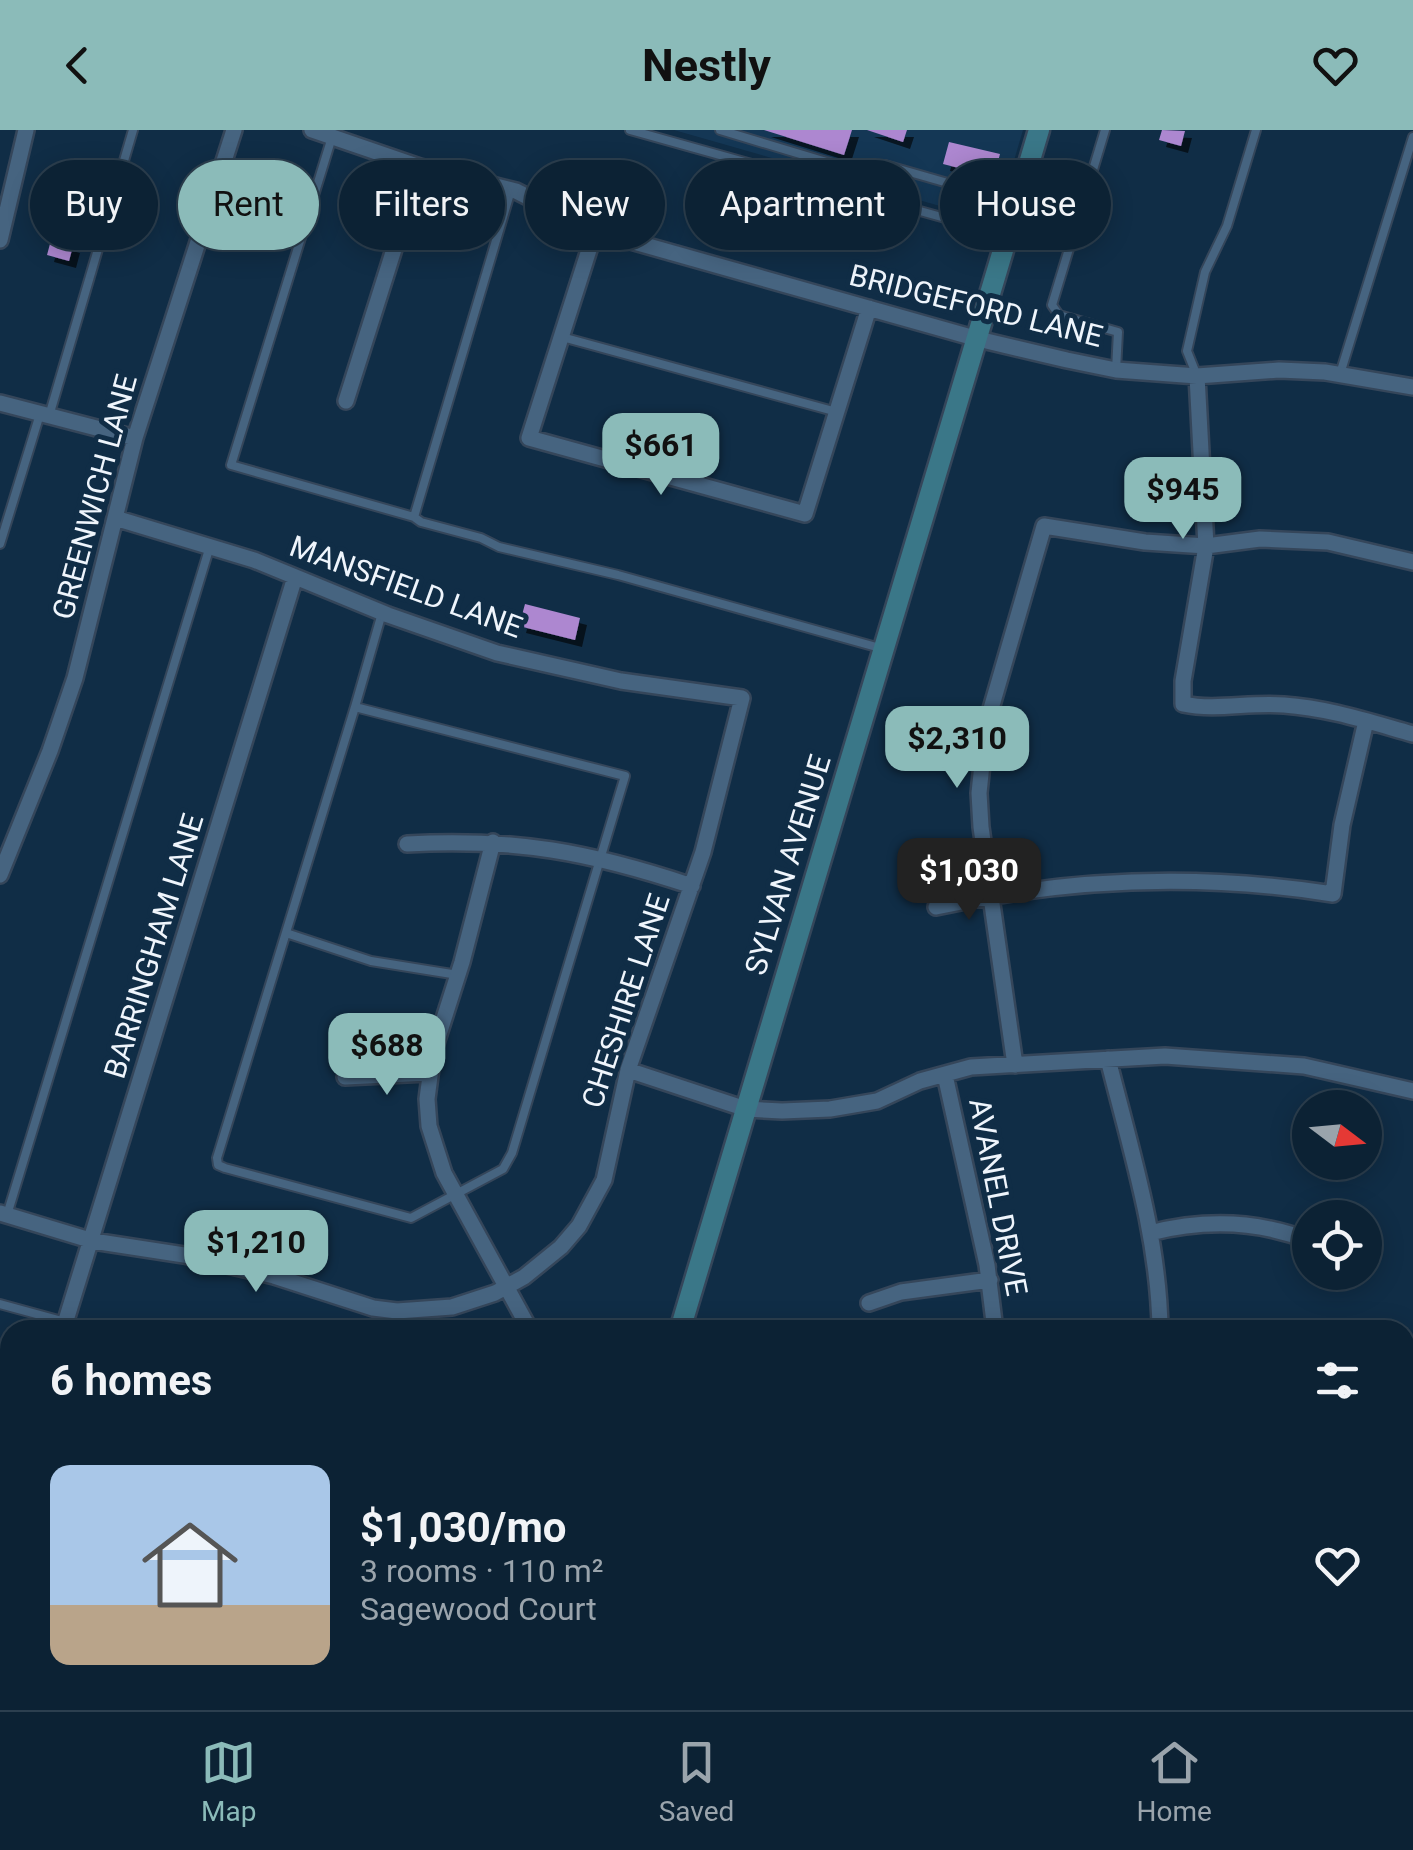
<!DOCTYPE html>
<html lang="en">
<head>
<meta charset="utf-8">
<style>
  body { margin:0; font-family:Roboto,sans-serif; background:#1a2f40; color:#f1f3f6; height:100vh; display:flex; flex-direction:column; font-size:38px; white-space:nowrap }
  * { box-sizing:border-box; margin:0 }
  p { font-size:32px; color:#9aa4ac }
  .icon { flex:none; width:55px; height:55px; fill:none; stroke:currentColor; stroke-width:2; stroke-linecap:round; stroke-linejoin:round }
  .map { position:relative; flex:1; overflow:hidden }
  .side { position:absolute; left:0px; top:1190px; width:1415px; height:390px; display:flex; flex-direction:column; background:#0c2234; border-radius:30px 30px 0 0; box-shadow:0 5px 25px #0003,0 0 0 2px #2c3f4f }
  .side>* { flex:none }
  .banner { position:absolute; left:30px; top:30px; width:1355px; height:90px; display:flex; gap:20px }
  .needle { width:65px; rotate:106deg }
  .fabs { position:absolute; left:1292px; top:960px; display:grid; gap:20px }
  .fabs a { display:grid; place-items:center; width:90px; height:90px; border-radius:50%; background:#0c2234; box-shadow:0 5px 25px #0003,0 0 0 2px #2c3f4f; font-size:50px }
  .price { position:absolute; translate:-50% -85px; padding:0 22px; border-radius:20px; background:#8bbbb9; color:#111; font-size:32px; line-height:65px; filter:drop-shadow(0 2px 5px #0008) }
  .price::after { content:''; position:absolute; left:50%; top:60px; width:30px; height:22px; margin-left:-15px; background:inherit; clip-path:polygon(0 0,100% 0,50% 100%) }
  .price.current { background:#222; color:#fff }
  ul { padding:0; list-style:none }
  li { display:flex; align-items:center; gap:30px; height:250px; padding:0 50px }
  li+li { border-top:2px solid #2c3f4f }
  li span { display:grid; place-items:center; flex:none; width:280px; height:200px; border-radius:20px; color:#555 }
  li>.icon { margin-inline-start:auto }
  span .icon { width:120px; height:120px; fill:#fffc; stroke-width:1 }
  li b { font-size:42px }
  h2 { display:flex; justify-content:space-between; align-items:center; height:120px; padding:0 50px; font-size:42px }
  .chip { padding:0 35px; border-radius:45px; background:#0c2234; box-shadow:0 5px 25px #0003,0 0 0 2px #2c3f4f; font-size:35px; line-height:90px }
  .chip.current { background:#8bbbb9; color:#111 }
  header { display:flex; justify-content:space-between; align-items:center; height:130px; padding:0 50px; background:#8bbbb9; color:#111; font-size:45px; font-weight:700 }
  .tabs { display:flex; justify-content:space-around; align-items:center; height:140px; border-top:2px solid #2c3f4f; background:#0c2234; font-size:28px; color:#9aa4ac }
  .tabs a { display:grid; justify-items:center; gap:5px }
  .tabs .current { color:#8bbbb9 }
  .map>svg:first-child { display:block }
  .built { fill:#143755 }
  .building { fill:#ad87d0; filter:url(#shadow) }
  .lines { fill:none; stroke-linecap:round; stroke-linejoin:round }
  .service-casing { stroke:#35465a; stroke-width:12 }
  .minor-casing { stroke:#35465a; stroke-width:20 }
  .secondary-casing { stroke:#35465a; stroke-width:25 }
  .service { stroke:#466480; stroke-width:8 }
  .minor { stroke:#466480; stroke-width:15 }
  .secondary { stroke:#3a7788; stroke-width:20 }
  .labels { text-anchor:middle; stroke-width:10; stroke-linejoin:round; paint-order:stroke }
  .street-label { font-size:30px; fill:#eff5fc; stroke:#102d46 }
</style>
</head>
<body>
<header><svg class="icon" aria-label="back" viewBox="0 0 24 24"><path d="M15 5l-7 7 7 7"/></svg>Nestly<svg class="icon" aria-label="heart" viewBox="0 0 24 24"><path d="M12 20l-8-8c-3-5 5-10 8-4 3-6 11-1 8 4z"/></svg></header>
<div class="map">
<svg width="1413" height="1580" viewBox="0 0 1413 1580">
  <defs>
    <filter id="shadow"><feDropShadow dx="7" dy="7" stdDeviation="0" flood-color="#0009"/></filter>
  </defs>
  <rect width="100%" height="100%" fill="#102d46"/>
  <path class="built" d="M 674,0 L 1023,0 L 996,92 Z"/>
  <path class="building" d="M 764,0 L 852,0 L 844,25 Z
    M 867,0 L 907,0 L 903,12 Z
    M 1162,0 L 1185,1 L 1181,16 L 1159,10 Z
    M 949,12 L 1000,24 L 994,47 L 943,34 Z
    M 51,110 L 73,116 L 69,131 L 47,125 Z
    M 525,474 L 580,488 L 575,510 L 519,496 Z
    M 359,1570 L 443,1570 L 440,1580 L 407,1580 L 387,1574 L 385,1580 L 356,1580 Z"/>
  <g class="lines">
    <g class="service-casing">
      <path id="service" d="M 630,0 L 1006,105
        M 720,0 L 850,39 L 885,35 L 1014,72
        M 1105,0 L 1052,175 L 1059,185 L 1118,202 L 1116,240
        M 332,7 L 231,335 L 414,387 L 511,60
        M 562,207 L 837,282
        M 1340,244 L 1413,7
        M 1197,246 L 1187,221 L 1205,142 L 1227,96 L 1256,0
        M 49,286 L 133,0
        M 414,387 L 421,392 L 481,408 L 499,417 L 618,445 L 880,518
        M 0,414 L 40,284
        M 355,577 L 625,646 L 512,1023 L 503,1039 L 411,1088 L 225,1038 L 218,1035 L 217,1028 Z
        M 355,577 L 382,483
        M 286,803 L 371,831 L 458,845
        M 7,1085 L 210,416
        M 0,1174 L 95,1200
        M 716,1580 L 719,1570"/>
    </g>
    <g class="minor-casing">
      <path id="minor" d="M 312,0 L 420,37 L 516,61 L 595,101 L 978,209 L 1067,230 L 1116,240 L 1197,246 L 1279,240 L 1325,242 L 1413,257
        M 595,101 L 529,308 L 805,384 L 869,178
        M 0,110 L 26,0
        M 1197,246 L 1206,416 L 1183,551 L 1183,574 C 1217,581 1249,572 1284,575 C 1328,578 1370,592 1413,604
        M 346,271 L 420,37
        M 0,273 L 135,308
        M 493,712 L 462,832 L 433,923 L 427,969 L 429,996 L 444,1043 L 530,1200
        M 407,714 C 515,708 590,722 692,756
        M 0,745 L 50,621 L 75,548 L 135,308 L 234,0
        M 936,777 C 1069,748 1199,743 1333,764 L 1342,695 L 1366,591
        M 1108,929 C 1130,1017 1159,1108 1160,1200
        M 1015,935 L 981,697 L 979,663 L 986,596 L 1044,396 L 1145,412 L 1206,416 L 1260,409 L 1328,412 L 1413,432
        M 628,940 L 746,979 L 782,981 L 830,979 L 877,971 L 920,951 L 971,937 L 1165,926 L 1304,936 L 1413,961
        M 945,945 L 987,1135 L 995,1200
        M 345,947 L 428,943
        M 0,1083 L 93,1111 L 184,1125 L 274,1146 L 373,1178 L 397,1181 L 452,1177 L 495,1163 L 524,1147 L 561,1117 L 579,1096 L 604,1050 L 628,940 L 703,722 L 742,568 L 621,551 L 497,523 L 388,485 L 254,430 L 115,388
        M 1150,1103 C 1205,1089 1257,1090 1310,1111
        M 869,1173 L 901,1162 L 990,1150
        M 63,1200 L 295,447
        M 1405,1307 L 1413,1309
        M 0,1388 L 10,1383
        M 1410,1479 L 1413,1468
        M 1093,1570 L 1129,1580
        M 5,1580 L 23,1570
        M 896,1580 L 899,1570"/>
    </g>
    <g class="secondary-casing">
      <path id="secondary" d="M 680,1200 L 1039,0
        M 562,1580 L 565,1570"/>
    </g>
    <use href="#service" class="service"/>
    <use href="#minor" class="minor"/>
    <use href="#secondary" class="secondary"/>
  </g>
  <g class="labels">
    <g class="street-label">
      <text transform="translate(976 176) rotate(14)" y="10">BRIDGEFORD LANE</text>
      <text transform="translate(95 367) rotate(-75)" y="10">GREENWICH LANE</text>
      <text transform="translate(406 457) rotate(20)" y="10">MANSFIELD LANE</text>
      <text transform="translate(788 735) rotate(-73)" y="10">SYLVAN AVENUE</text>
      <text transform="translate(154 816) rotate(-73)" y="10">BARRINGHAM LANE</text>
      <text transform="translate(626 871) rotate(-72)" y="10">CHESHIRE LANE</text>
      <text transform="translate(998 1067) rotate(79)" y="10">AVANEL DRIVE</text>
    </g>
  </g>
</svg>
<div class="fabs">
<a><svg class="needle" viewBox="-14 -14 28 28"><path d="M0-13l5 13h-10z" fill="#e53935"/><path d="M0 13l5-13h-10z" fill="#9aa4ac"/></svg></a>
<a><svg class="icon" aria-label="locate" viewBox="0 0 24 24"><circle cx="12" cy="12" r="6"/><path d="M12 2v4M12 18v4M2 12h4M18 12h4"/></svg></a>
</div>
<b class="price" style="left:661px;top:368px">$661</b>
<b class="price" style="left:1183px;top:412px">$945</b>
<b class="price" style="left:957px;top:661px">$2,310</b>
<b class="price current" style="left:969px;top:793px">$1,030</b>
<b class="price" style="left:387px;top:968px">$688</b>
<b class="price" style="left:256px;top:1165px">$1,210</b>
<div class="banner">
<a class="chip">Buy</a>
<a class="chip current">Rent</a>
<a class="chip">Filters</a>
<a class="chip">New</a>
<a class="chip">Apartment</a>
<a class="chip">House</a>
</div>
<section class="side">
<h2>6 homes<svg class="icon" aria-label="filters" viewBox="0 0 24 24"><path d="M4 7h16M4 17h16"/><circle cx="9" cy="7" r="2"/><circle cx="15" cy="17" r="2"/></svg></h2>
<ul>
<li><span style="background:linear-gradient(#a9c7e8 70%,#b9a48a 0)"><svg class="icon" aria-label="home" viewBox="0 0 24 24"><path d="M3 11l9-7 9 7M6 9v11h12V9"/></svg></span><div><b>$1,030/mo</b><p>3 rooms · 110 m²</p><p>Sagewood Court</p></div><svg class="icon" aria-label="heart" viewBox="0 0 24 24"><path d="M12 20l-8-8c-3-5 5-10 8-4 3-6 11-1 8 4z"/></svg></li>
</ul>
</section>
</div>
<nav class="tabs">
<a class="current"><svg class="icon" aria-label="map" viewBox="0 0 24 24"><path d="M3 6l6-2 6 2 6-2v14l-6 2-6-2-6 2zM9 4v14M15 6v14"/></svg>Map</a>
<a><svg class="icon" aria-label="saved" viewBox="0 0 24 24"><path d="M7 4h10v16l-5-4-5 4z"/></svg>Saved</a>
<a><svg class="icon" aria-label="home" viewBox="0 0 24 24"><path d="M3 11l9-7 9 7M6 9v11h12V9"/></svg>Home</a>
</nav>
</body>
</html>
